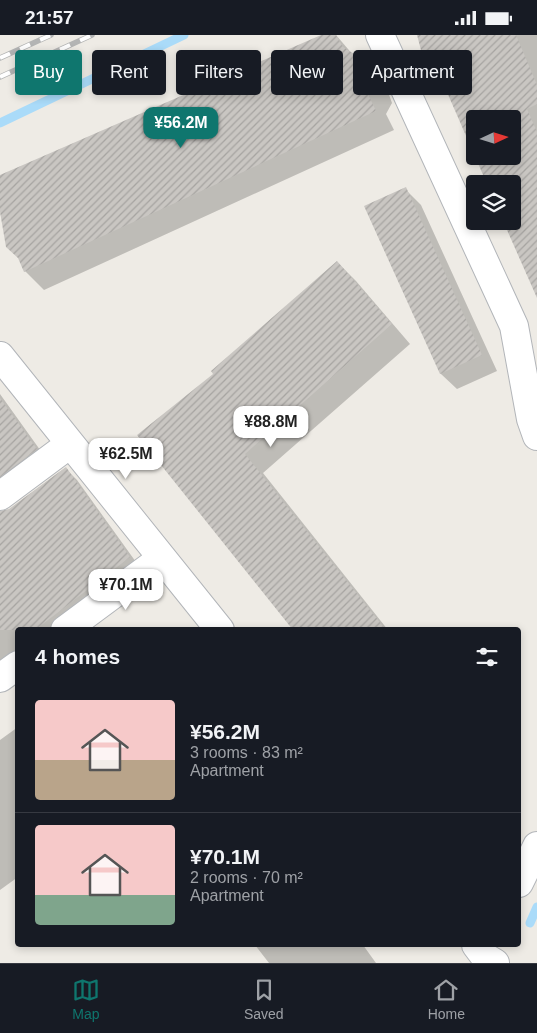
<!DOCTYPE html>
<html lang="en">
<head>
<meta charset="utf-8">
<style>
  body { margin:0; font-family:Arial,sans-serif; background:#20242c; color:#f1f3f6; height:100vh; display:flex; flex-direction:column; font-size:19px; white-space:nowrap }
  * { box-sizing:border-box; margin:0 }
  p { font-size:16px; color:#9ea1a6 }
  .icon { flex:none; width:28px; height:28px; fill:none; stroke:currentColor; stroke-width:2; stroke-linecap:round; stroke-linejoin:round }
  .map { position:relative; flex:1; overflow:hidden }
  .details { position:absolute; left:15px; top:592px; width:506px; height:320px; display:flex; flex-direction:column; background:#171b24; border-radius:5px; box-shadow:0 2px 8px #0003 }
  .details>* { flex:none }
  .guide { position:absolute; left:15px; top:15px; width:508px; height:45px; display:flex; gap:10px }
  .needle { width:32px; rotate:86deg }
  .controls { position:absolute; left:466px; top:75px; display:grid; gap:10px }
  .controls a { display:grid; place-items:center; width:55px; height:55px; border-radius:5px; background:#171b24; box-shadow:0 2px 8px #0003; font-size:25px }
  .price { position:absolute; translate:-50% -42px; padding:0 11px; border-radius:10px; background:#fff; color:#222; font-size:16px; line-height:32px; filter:drop-shadow(0 1px 2px #0008) }
  .price::after { content:''; position:absolute; left:50%; top:30px; width:15px; height:11px; margin-left:-8px; background:inherit; clip-path:polygon(0 0,100% 0,50% 100%) }
  .price.selected { background:#0f766e; color:#fff }
  ul { padding:0; list-style:none }
  li { display:flex; align-items:center; gap:15px; height:125px; padding:0 20px }
  li+li { border-top:1px solid #363941 }
  li span { display:grid; place-items:center; flex:none; width:140px; height:100px; border-radius:5px; color:#555 }
  li>.icon { margin-inline-start:auto }
  span .icon { width:60px; height:60px; fill:#fffc; stroke-width:1 }
  li b { font-size:21px }
  h2 { display:flex; justify-content:space-between; align-items:center; height:60px; padding:0 20px; font-size:21px }
  .chip { padding:0 18px; border-radius:5px; background:#171b24; box-shadow:0 2px 8px #0003; font-size:18px; line-height:45px }
  .chip.selected { background:#0f766e; color:#fff }
  .status { display:flex; justify-content:space-between; align-items:center; height:35px; padding:0 25px; background:#171b24; direction:ltr }
  .status svg { height:14px; fill:currentColor }
  .tab-bar { display:flex; justify-content:space-around; align-items:center; height:70px; border-top:1px solid #363941; background:#171b24; font-size:14px; color:#9ea1a6 }
  .tab-bar a { display:grid; justify-items:center; gap:2px }
  .tab-bar .selected { color:#0f766e }
  .map>svg:first-child { display:block }
  .shadow { fill:#0003 }
  .lines { fill:none; stroke-linecap:round; stroke-linejoin:round }
  .stream { stroke:#aadbf9; stroke-width:9 }
  .building { fill:url(#building-hatch); fill-rule:evenodd }
  .minor-casing { stroke:#b2b5b9; stroke-width:30 }
  .minor { stroke:#fff; stroke-width:28 }
  .rail-casing { stroke:#b3b4b4; stroke-width:5.5 }
  .rail { stroke:#fff; stroke-width:4; stroke-dasharray:11; stroke-linecap:butt }
</style>
</head>
<body>
<div class="status"><b>21:57</b><svg viewBox="0 0 49 12"><path d="M0 12V9h3v3zM5 12V6h3v6zM10 12V3h3v9zM15 12V0h3v12zM26 1h20v11H26zM47 4h2v5h-2z"/></svg></div>
<div class="map">
<svg width="537" height="928" viewBox="0 0 537 928">
  <defs>
    <pattern id="building-hatch" width="6" height="6" patternUnits="userSpaceOnUse" patternTransform="scale(1.25)"><rect width="6" height="6" fill="#c9c6c2"/><path d="M-1 1l2-2M0 6l6-6M5 7l2-2" fill="none" stroke="#a6a4a1"/></pattern>
  </defs>
  <rect width="100%" height="100%" fill="#eeebe5"/>
  <path class="shadow" d="M 324,0 L 336,0 L 354,21 L 364,27 L 384,46 L 392,68 L 386,79 L 394,95 L 44,255 L 25,236 L 0,171 L 0,141 Z
    M 419,0 L 537,0 L 537,256 L 512,186 L 512,84 L 475,84 L 475,119 L 439,36 L 430,28 Z
    M 405,154 L 421,170 L 497,336 L 457,354 L 441,339 L 365,172 Z
    M 337,227 L 356,246 L 410,309 L 263,438 L 388,595 L 295,595 L 215,339 Z
    M 0,359 L 48,426 L 0,462 Z
    M 65,433 L 77,445 L 141,534 L 61,595 L 18,595 L 18,628 L 0,645 L 0,478 L 9,475 Z
    M 18,692 L 18,842 L 0,855 L 0,705 Z
    M 255,910 L 363,910 L 376,928 L 269,928 Z"/>
  <g class="lines">
    <path class="stream" d="M 0,88 L 184,0
      M 530,888 L 537,872"/>
  </g>
  <path class="building" d="M 321,0 L 336,0 L 343,12 L 365,26 L 373,48 L 368,59 L 376,76 L 24,237 L 18,223 L 6,212 L 0,177 L 0,140 Z
    M 417,0 L 516,0 L 537,50 L 537,69 L 527,74 L 537,97 L 537,263 L 503,186 L 512,186 L 512,149 L 487,149 L 436,32 L 429,28 L 422,19 ZM 475,84 L 512,84 L 512,121 L 475,121 Z
    M 406,152 L 482,320 L 440,339 L 364,171 Z
    M 337,226 L 392,289 L 245,419 L 386,595 L 293,595 L 137,400 L 213,339 L 211,336 Z
    M 0,363 L 37,414 L 0,442 Z
    M 66,432 L 130,522 L 35,595 L 0,595 L 0,476 L 9,474 Z"/>
  <g class="lines">
    <g class="minor-casing">
      <path id="minor" d="M 380,0 L 514,291 L 531,384 L 537,401
        M 0,321 L 220,595
        M 0,461 L 70,409
        M 65,595 L 162,523
        M 0,643 L 18,630
        M 519,848 L 537,811
        M 476,910 L 485,922 L 495,928"/>
    </g>
    <use href="#minor" class="minor"/>
    <g class="rail-casing">
      <path id="rail" d="M 0,23 L 51,0
        M 0,42 L 92,0"/>
    </g>
    <use href="#rail" class="rail"/>
  </g>
</svg>
<div class="controls">
<a><svg class="needle" viewBox="-14 -14 28 28"><path d="M0-13l5 13h-10z" fill="#e53935"/><path d="M0 13l5-13h-10z" fill="#9ea1a6"/></svg></a>
<a><svg class="icon" aria-label="layers" viewBox="0 0 24 24"><path d="M12 4l9 5-9 5-9-5zM3 14l9 5 9-5"/></svg></a>
</div>
<b class="price selected" style="left:181px;top:114px">¥56.2M</b>
<b class="price" style="left:271px;top:413px">¥88.8M</b>
<b class="price" style="left:126px;top:445px">¥62.5M</b>
<b class="price" style="left:126px;top:576px">¥70.1M</b>
<div class="guide">
<a class="chip selected">Buy</a>
<a class="chip">Rent</a>
<a class="chip">Filters</a>
<a class="chip">New</a>
<a class="chip">Apartment</a>
</div>
<section class="details">
<h2>4 homes<svg class="icon" aria-label="filters" viewBox="0 0 24 24"><path d="M4 7h16M4 17h16"/><circle cx="9" cy="7" r="2"/><circle cx="15" cy="17" r="2"/></svg></h2>
<ul>
<li><span style="background:linear-gradient(#f6c9c9 60%,#b9a48a 0)"><svg class="icon" aria-label="home" viewBox="0 0 24 24"><path d="M3 11l9-7 9 7M6 9v11h12V9"/></svg></span><div><b>¥56.2M</b><p>3 rooms · 83 m²</p><p>Apartment</p></div></li>
<li><span style="background:linear-gradient(#f6c9c9 70%,#7fa58c 0)"><svg class="icon" aria-label="home" viewBox="0 0 24 24"><path d="M3 11l9-7 9 7M6 9v11h12V9"/></svg></span><div><b>¥70.1M</b><p>2 rooms · 70 m²</p><p>Apartment</p></div></li>
</ul>
</section>
</div>
<nav class="tab-bar">
<a class="selected"><svg class="icon" aria-label="map" viewBox="0 0 24 24"><path d="M3 6l6-2 6 2 6-2v14l-6 2-6-2-6 2zM9 4v14M15 6v14"/></svg>Map</a>
<a><svg class="icon" aria-label="saved" viewBox="0 0 24 24"><path d="M7 4h10v16l-5-4-5 4z"/></svg>Saved</a>
<a><svg class="icon" aria-label="home" viewBox="0 0 24 24"><path d="M3 11l9-7 9 7M6 9v11h12V9"/></svg>Home</a>
</nav>
</body>
</html>
